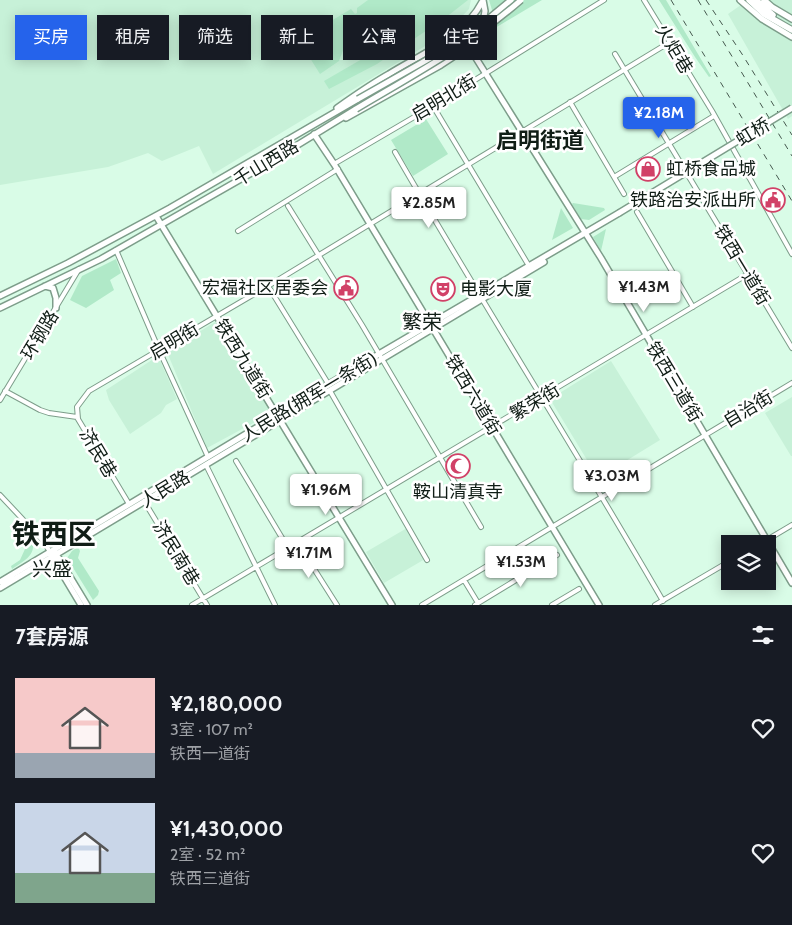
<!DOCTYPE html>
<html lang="zh">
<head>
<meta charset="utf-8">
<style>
  body { margin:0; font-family:Cabin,"Noto Sans SC",sans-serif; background:#20242c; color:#f1f3f6; height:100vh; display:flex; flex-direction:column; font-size:19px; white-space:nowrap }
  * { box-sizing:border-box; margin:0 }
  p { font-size:16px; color:#9ea1a6 }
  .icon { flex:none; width:28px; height:28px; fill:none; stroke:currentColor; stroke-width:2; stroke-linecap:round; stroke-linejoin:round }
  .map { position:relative; height:605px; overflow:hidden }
  .side { display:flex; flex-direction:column; background:#171b24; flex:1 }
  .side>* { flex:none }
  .top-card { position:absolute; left:15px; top:15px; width:500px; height:45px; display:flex; gap:10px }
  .buttons { position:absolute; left:721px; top:535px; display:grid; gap:10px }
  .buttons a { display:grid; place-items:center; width:55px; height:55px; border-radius:0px; background:#171b24; box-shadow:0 2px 12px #0003; font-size:25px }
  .price { position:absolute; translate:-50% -42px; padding:0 11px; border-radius:5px; background:#fff; color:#222; font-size:16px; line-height:32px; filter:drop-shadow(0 1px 2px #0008) }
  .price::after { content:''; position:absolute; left:50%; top:30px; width:15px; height:11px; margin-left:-8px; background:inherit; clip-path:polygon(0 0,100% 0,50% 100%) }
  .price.on { background:#2563eb; color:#fff }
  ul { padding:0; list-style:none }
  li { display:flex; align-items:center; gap:15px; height:125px; padding:0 15px }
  li span { display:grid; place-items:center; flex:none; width:140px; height:100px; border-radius:0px; color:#555 }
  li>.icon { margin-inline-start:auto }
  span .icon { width:60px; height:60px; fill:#fffc; stroke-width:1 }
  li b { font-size:21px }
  h2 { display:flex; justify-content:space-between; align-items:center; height:60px; padding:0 15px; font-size:21px }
  .tag { padding:0 18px; border-radius:0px; background:#171b24; box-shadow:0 2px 12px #0003; font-size:18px; line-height:45px }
  .tag.on { background:#2563eb; color:#fff }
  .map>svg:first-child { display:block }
  .built { fill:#c7f1d8 }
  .green { fill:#b0e9c8 }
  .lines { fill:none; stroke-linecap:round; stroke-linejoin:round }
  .minor-casing { stroke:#7d9d8a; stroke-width:6 }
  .major-casing { stroke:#7d9d8a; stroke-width:8 }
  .highway-casing { stroke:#7d9d8a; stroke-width:8 }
  .minor { stroke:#fff; stroke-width:4 }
  .major { stroke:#fff; stroke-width:5 }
  .highway { stroke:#fff; stroke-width:5.5 }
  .rail { stroke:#46594f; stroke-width:1; stroke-dasharray:6 6; stroke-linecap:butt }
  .major-bridge-casing { stroke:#7d9d8a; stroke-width:8; stroke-linecap:butt }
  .major-bridge { stroke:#fff; stroke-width:5 }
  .labels { text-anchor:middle; stroke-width:5; stroke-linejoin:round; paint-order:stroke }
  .street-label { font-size:18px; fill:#101d16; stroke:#fff }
  .poi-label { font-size:18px; fill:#101d16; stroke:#fff; text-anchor:start }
  .quarter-label { font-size:20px; fill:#101d16; stroke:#fff }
  .district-label { font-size:22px; font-weight:bold; fill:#101d16; stroke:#fff }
  .town-label { font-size:28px; font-weight:bold; fill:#101d16; stroke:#fff }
</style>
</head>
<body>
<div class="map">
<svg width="792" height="605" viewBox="0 0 792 605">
  <rect width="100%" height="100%" fill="#d9fce7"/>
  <path class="built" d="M 0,0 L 471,0 L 469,9 L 445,34 L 213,174 L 199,146 L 162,161 L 148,153 L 108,167 L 0,185 Z
    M 748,0 L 792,0 L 792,116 L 788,119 L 728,14 Z
    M 215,322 L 269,408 L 268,415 L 207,448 L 167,352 Z
    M 158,356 L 177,399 L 166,405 L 161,413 L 130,434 L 109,400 L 106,390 Z
    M 611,361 L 660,440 L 598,478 L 550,399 Z
    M 792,397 L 792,456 L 791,456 L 765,413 Z
    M 407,528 L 425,559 L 384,583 L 366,552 Z"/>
  <path class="green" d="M 368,0 L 468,0 L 445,18 L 377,64 L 329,89 L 324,81 L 388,44 L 381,33 L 352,52 L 346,42 L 339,61 L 320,74 L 303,47 L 321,27 L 351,9 L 355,14 L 357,13 L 357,8 Z
    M 489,0 L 542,0 L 485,34 L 492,10 Z
    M 659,0 L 666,0 L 711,76 L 709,77 L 695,57 Z
    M 426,119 L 448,154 L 413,176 L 391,140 Z
    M 573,203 L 604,208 L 605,210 L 589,220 L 581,219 L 572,204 Z
    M 561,208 L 573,228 L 552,240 Z
    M 606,229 L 601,251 L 593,237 Z
    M 116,259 L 121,273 L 110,280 L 114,290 L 86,308 L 70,300 L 82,276 Z
    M 30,538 C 40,553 23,562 12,569 L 11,566 L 20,560 Z
    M 78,547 L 80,551 L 78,558 L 99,591 L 98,595 L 93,600 L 67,558 L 72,551 Z"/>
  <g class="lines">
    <g class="minor-casing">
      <path id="minor" d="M 644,0 L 712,111 L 792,254
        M 615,54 L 792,348
        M 570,102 L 624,194
        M 433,106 L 529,266
        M 395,152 C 482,303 576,450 663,601
        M 334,164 L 433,106 L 604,0
        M 614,177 L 714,116
        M 288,206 L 362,325 L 481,527
        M 637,212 L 693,307
        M 238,231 L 338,169
        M 116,250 L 159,350 L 208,457
        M 268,286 L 329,385
        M 5,391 L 40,410 L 49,413 L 77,417
        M 330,391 L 427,560
        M 0,400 L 79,269
        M 236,461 L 288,548
        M 206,465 L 275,605
        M 0,495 L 44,542 L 50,552
        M 144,501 L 207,605
        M 129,504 L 78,419 L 77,407 L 89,391 L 268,286 L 670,42
        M 297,542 L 337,605
        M 760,544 L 792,525
        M 511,552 L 525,575
        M 464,580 L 478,603
        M 192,605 L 748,274
        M 422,605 L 792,383
        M 475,605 L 557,555
        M 552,605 L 579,589
        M 655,605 L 730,561"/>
    </g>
    <g class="major-casing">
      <path id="major" d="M 740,0 L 762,19 L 792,37
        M 462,28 L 469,47 L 601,258 L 792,583
        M 337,108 C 354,96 371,84 389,74 C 421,54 464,37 482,2
        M 346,118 L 441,65 L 476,42 L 482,28 L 485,11 L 483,0
        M 314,134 L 334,164 L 599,605
        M 156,216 L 392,605
        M 45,286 L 53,288 L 56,298 L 56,308
        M 0,296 L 68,263 L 170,208 L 358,99
        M 0,308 L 101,259 L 255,171 L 356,109
        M 55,552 L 87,605
        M 51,555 L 81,605
        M 0,582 L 379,354 L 619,213
        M 0,588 L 544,262"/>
    </g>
    <g class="highway-casing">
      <path id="highway" d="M 749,0 L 764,14 L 792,30
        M 756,0 L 773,15
        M 764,0 L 772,7 L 792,19"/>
    </g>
    <use href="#minor" class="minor"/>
    <use href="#major" class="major"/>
    <use href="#highway" class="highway"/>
    <path class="rail" d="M 671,0 L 792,201
      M 698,0 L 792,156
      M 706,0 L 742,54 L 792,135"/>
    <g class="major-bridge-casing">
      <path id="major-bridge" d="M 358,99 L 446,49 L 482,24 L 511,0
        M 356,109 C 413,75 471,44 521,0
        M 619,213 L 792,108"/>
    </g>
    <use href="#major-bridge" class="major-bridge"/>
  </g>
  <defs>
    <g id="shop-ring" transform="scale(1.25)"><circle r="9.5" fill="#fff" stroke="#d14167" stroke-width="1.5"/><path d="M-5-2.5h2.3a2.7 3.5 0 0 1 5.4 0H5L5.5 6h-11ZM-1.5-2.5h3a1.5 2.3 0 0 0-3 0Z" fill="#d14167"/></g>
    <g id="civic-ring" transform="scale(1.25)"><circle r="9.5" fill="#fff" stroke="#d14167" stroke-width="1.5"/><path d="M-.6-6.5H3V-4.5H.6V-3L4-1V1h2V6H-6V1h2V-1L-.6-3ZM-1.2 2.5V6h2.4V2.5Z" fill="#d14167"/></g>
    <g id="theatre-ring" transform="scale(1.25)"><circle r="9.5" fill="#fff" stroke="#d14167" stroke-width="1.5"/><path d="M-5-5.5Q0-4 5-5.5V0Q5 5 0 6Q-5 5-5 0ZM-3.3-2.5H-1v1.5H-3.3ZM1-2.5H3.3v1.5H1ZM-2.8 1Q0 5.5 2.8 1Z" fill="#d14167"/></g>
    <g id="mosque-ring" transform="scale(1.25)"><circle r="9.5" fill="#fff" stroke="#d14167" stroke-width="1.5"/><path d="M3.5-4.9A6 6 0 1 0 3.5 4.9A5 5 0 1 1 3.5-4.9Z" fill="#d14167"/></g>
  </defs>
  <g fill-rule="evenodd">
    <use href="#shop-ring" x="648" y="169"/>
    <use href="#civic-ring" x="773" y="200"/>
    <use href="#civic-ring" x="346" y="288"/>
    <use href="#theatre-ring" x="443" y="289"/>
    <use href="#mosque-ring" x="458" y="466"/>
  </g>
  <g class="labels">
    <g class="street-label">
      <text transform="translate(674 49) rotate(59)" y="6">火炬巷</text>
      <text transform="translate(444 98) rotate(-31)" y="6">启明北街</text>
      <text transform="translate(753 132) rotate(-31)" y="6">虹桥</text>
      <text transform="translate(266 163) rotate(-31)" y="6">千山西路</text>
      <text transform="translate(742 265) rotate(59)" y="6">铁西一道街</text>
      <text transform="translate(40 335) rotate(-59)" y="6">环钢路</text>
      <text transform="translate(174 341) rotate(-31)" y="6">启明街</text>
      <text transform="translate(243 359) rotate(58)" y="6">铁西九道街</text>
      <text transform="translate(674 382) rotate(59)" y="6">铁西三道街</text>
      <text transform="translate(473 395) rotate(59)" y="6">铁西六道街</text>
      <text transform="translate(309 397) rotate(-31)" y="6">人民路(拥军一条街)</text>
      <text transform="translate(535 402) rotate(-31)" y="6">繁荣街</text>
      <text transform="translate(748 409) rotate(-31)" y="6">自治街</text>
      <text transform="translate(98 453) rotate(59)" y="6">济民巷</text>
      <text transform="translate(165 489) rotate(-31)" y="6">人民路</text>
      <text transform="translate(176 553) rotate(59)" y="6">济民南巷</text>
    </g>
    <g class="poi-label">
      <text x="666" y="175">虹桥食品城</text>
      <text x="756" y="206" text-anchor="end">铁路治安派出所</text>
      <text x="328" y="294" text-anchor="end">宏福社区居委会</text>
      <text x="460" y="295">电影大厦</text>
      <text x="458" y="498" text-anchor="middle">鞍山清真寺</text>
    </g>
    <g class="quarter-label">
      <text x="422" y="329">繁荣</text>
      <text x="52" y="576">兴盛</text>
    </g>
    <g class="district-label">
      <text x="540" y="148">启明街道</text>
    </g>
    <g class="town-label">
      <text x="54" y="544">铁西区</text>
    </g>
  </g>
</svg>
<div class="buttons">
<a><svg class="icon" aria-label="layers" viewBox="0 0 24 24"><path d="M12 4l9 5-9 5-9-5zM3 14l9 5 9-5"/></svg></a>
</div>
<b class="price on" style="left:659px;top:139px">¥2.18M</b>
<b class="price" style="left:429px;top:229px">¥2.85M</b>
<b class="price" style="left:644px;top:313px">¥1.43M</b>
<b class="price" style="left:612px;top:502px">¥3.03M</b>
<b class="price" style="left:326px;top:516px">¥1.96M</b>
<b class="price" style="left:309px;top:579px">¥1.71M</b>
<b class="price" style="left:521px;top:588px">¥1.53M</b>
<div class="top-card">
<a class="tag on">买房</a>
<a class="tag">租房</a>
<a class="tag">筛选</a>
<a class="tag">新上</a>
<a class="tag">公寓</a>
<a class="tag">住宅</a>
</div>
</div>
<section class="side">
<h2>7套房源<svg class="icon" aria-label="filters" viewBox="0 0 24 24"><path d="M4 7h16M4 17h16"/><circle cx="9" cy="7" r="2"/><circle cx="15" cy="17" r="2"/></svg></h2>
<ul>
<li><span style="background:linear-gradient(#f6c9c9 75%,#9aa5b1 0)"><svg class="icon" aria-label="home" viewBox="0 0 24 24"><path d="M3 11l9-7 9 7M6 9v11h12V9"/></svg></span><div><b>¥2,180,000</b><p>3室 · 107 m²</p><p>铁西一道街</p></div><svg class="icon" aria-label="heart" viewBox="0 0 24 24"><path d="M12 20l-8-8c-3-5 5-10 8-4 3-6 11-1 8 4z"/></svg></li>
<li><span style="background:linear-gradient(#c9d6e8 70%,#7fa58c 0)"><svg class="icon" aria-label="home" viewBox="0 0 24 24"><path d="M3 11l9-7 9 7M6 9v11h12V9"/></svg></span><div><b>¥1,430,000</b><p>2室 · 52 m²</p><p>铁西三道街</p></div><svg class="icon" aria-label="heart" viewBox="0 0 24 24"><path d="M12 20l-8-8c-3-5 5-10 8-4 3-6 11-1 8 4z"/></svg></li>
</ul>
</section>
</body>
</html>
